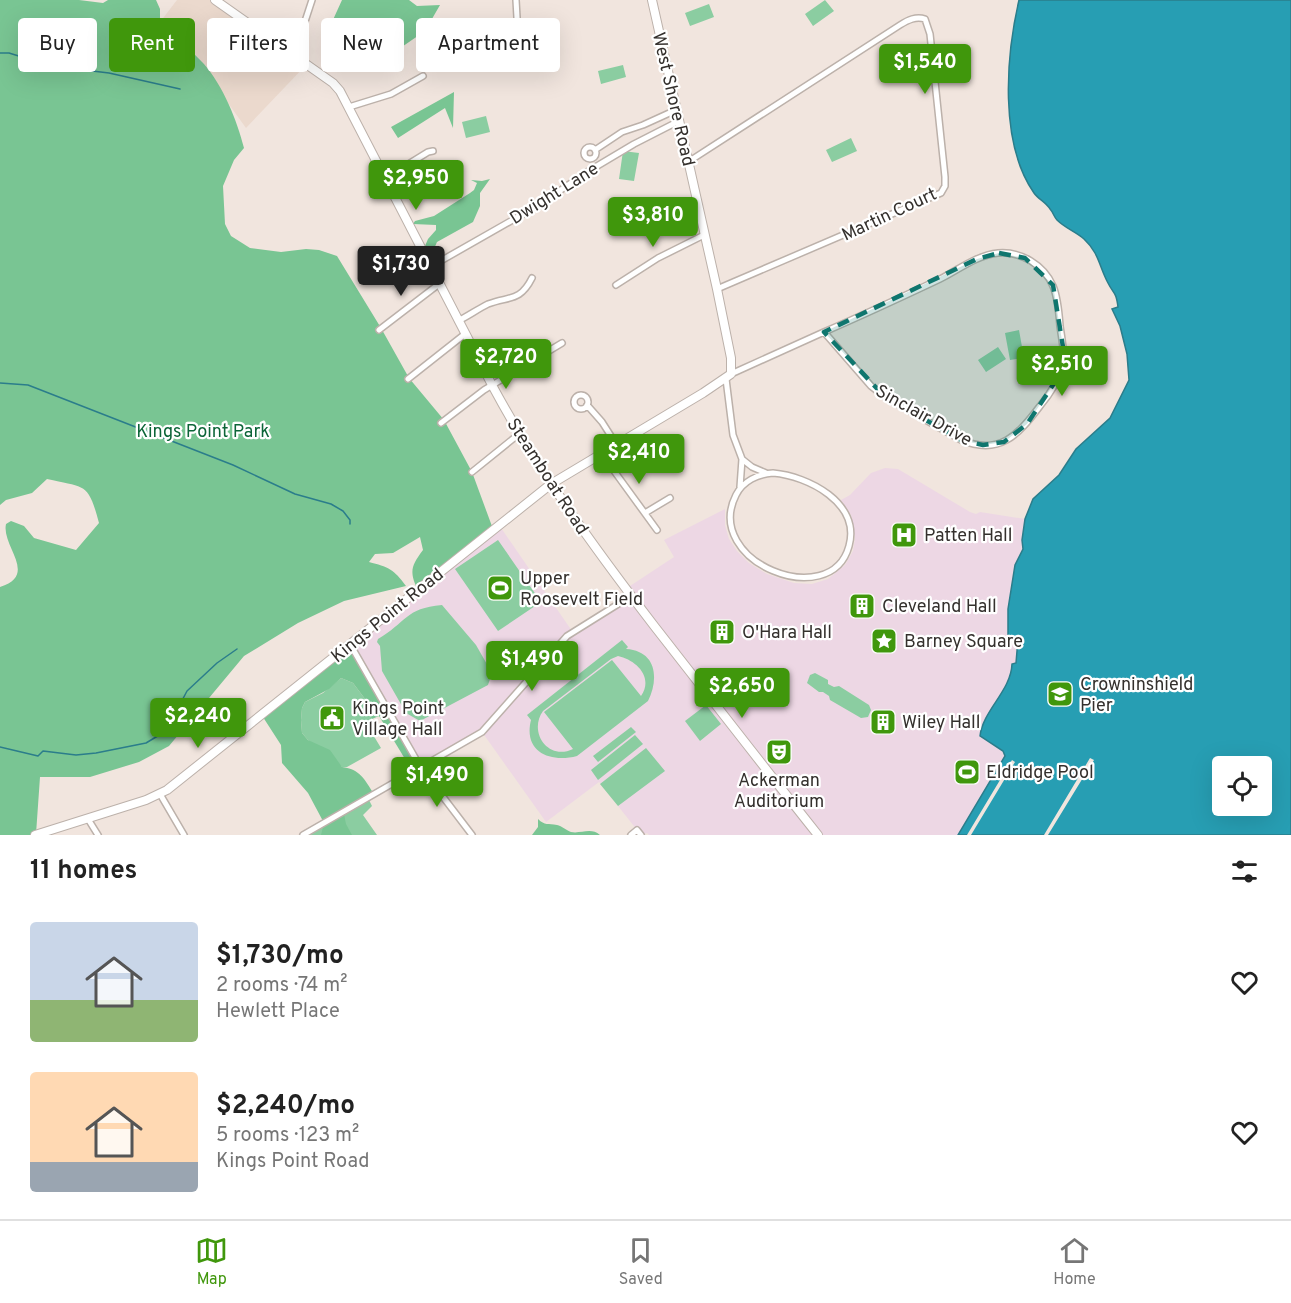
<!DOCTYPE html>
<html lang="en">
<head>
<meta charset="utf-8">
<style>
  body { margin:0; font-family:Overpass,sans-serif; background:#f6f6f6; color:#222; height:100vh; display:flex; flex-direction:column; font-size:22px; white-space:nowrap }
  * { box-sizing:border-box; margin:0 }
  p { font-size:20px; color:#767676 }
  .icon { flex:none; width:33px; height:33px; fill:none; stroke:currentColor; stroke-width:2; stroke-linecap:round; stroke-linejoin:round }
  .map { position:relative; height:835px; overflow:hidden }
  .side { display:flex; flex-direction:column; background:#fff; flex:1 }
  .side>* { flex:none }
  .banner { position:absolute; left:18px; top:18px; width:600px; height:54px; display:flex; gap:12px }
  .fabs { position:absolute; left:1212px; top:756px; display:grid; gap:12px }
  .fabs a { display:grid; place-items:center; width:60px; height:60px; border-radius:6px; background:#fff; box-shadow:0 6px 24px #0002; font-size:30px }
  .price { position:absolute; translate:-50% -51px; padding:0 14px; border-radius:6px; background:#40970c; color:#fff; font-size:20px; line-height:39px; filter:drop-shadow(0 2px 3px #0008) }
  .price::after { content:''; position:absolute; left:50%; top:36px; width:18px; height:14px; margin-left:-9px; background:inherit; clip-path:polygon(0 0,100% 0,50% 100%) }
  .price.current { background:#222; color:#fff }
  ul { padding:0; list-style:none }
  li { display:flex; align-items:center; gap:18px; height:150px; padding:0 30px }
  li span { display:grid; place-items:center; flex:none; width:168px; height:120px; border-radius:6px; color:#555 }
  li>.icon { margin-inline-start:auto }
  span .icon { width:72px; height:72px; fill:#fffc; stroke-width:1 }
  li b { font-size:26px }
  h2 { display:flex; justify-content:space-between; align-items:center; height:72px; padding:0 30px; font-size:26px }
  .chip { padding:0 21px; border-radius:6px; background:#fff; box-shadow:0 6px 24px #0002; font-size:21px; line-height:54px }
  .chip.current { background:#40970c; color:#fff }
  .tabs { display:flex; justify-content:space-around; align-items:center; height:84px; border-top:2px solid #e0e0e0; background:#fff; font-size:16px; color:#767676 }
  .tabs a { display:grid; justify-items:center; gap:3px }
  .tabs .current { color:#40970c }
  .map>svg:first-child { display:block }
  .built { fill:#ebd9cd }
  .education { fill:#edd7e4 }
  .green { fill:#8bcda1; fill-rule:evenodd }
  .forest { fill:#79c593 }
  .water { fill:#279eb3; stroke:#2b7d8b; stroke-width:1.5; fill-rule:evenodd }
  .pier { fill:#f1e5de }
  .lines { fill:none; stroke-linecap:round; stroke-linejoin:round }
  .stream { stroke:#2b7d8b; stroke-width:1.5 }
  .street-casing { stroke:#bcb1aa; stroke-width:8 }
  .secondary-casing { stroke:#bcb1aa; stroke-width:10 }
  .street { stroke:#fff; stroke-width:5 }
  .secondary { stroke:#fff; stroke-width:8 }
  .marked { fill:#0f766e; fill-opacity:0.2; stroke:#0f766e; stroke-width:4.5; stroke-dasharray:12 8; stroke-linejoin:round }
  .labels { text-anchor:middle; stroke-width:4.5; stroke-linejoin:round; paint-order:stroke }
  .street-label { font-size:18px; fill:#34302d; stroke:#fff }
  .park-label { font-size:18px; fill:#0c6538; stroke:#fff }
  .poi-label { font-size:18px; fill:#34302d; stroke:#fff; text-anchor:start }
</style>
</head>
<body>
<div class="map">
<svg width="1291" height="835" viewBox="0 0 1291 835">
  <rect width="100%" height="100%" fill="#f1e5de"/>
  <path class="built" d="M 177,0 L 215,0 L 307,64 L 246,128 L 228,103 L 206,66 L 160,22 Z"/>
  <path class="education" d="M 885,468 L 898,469 L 970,512 L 976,514 L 980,512 L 1025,519 L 1022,540 L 1023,549 L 1015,565 L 1008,636 L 1018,639 L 1044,835 L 649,835 L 647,833 L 641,835 L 599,782 L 546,822 L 482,732 L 421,768 L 350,644 L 499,525 L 572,631 L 630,596 L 630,586 L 674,557 L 664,540 L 725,509 L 725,525 L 729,539 L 737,551 L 749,563 L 767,574 L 794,583 L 812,584 L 828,579 L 845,565 L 853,551 L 855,539 L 851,515 L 841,500 L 850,495 L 871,473 Z"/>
  <path class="green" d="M 825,0 L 834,11 L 813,26 L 805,14 Z
    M 709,4 L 714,17 L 690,26 L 685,13 Z
    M 623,65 L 626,77 L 601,84 L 598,71 Z
    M 486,116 L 490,132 L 466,138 L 462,122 Z
    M 851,138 L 857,151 L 832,162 L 826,150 Z
    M 623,151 L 639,153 L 634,181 L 619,179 Z
    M 1019,330 L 1024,358 L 1010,360 L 1005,333 Z
    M 998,347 L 1006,359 L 986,372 L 978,360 Z
    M 498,540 L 541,602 L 498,631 L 455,569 Z
    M 442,605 L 476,645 L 492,673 L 488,685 L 420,721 L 406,713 L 382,671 L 380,646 L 377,642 L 378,639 C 406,623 405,608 442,605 Z
    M 622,640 L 628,647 L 626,649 C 657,651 659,679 648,701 L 577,756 C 550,763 523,752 531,720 L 527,715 ZM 618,656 C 636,660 654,677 641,696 L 612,660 L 544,712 L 573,749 C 548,761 528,732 543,711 L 611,659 Z
    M 815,673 L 828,680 L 828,684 L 834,687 L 839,686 L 869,705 L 871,710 L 868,717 L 861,718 L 830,700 L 829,696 L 823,692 L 819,692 L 807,683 L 810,675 Z
    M 341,678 L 353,683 L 365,699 L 362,702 L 372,719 L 366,723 L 381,748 L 347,767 L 342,767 L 308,740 L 302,733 L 301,720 L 302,708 L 305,702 L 323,693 Z
    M 706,705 L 721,724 L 700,741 L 685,721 Z
    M 631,727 L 636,732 L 598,762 L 593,756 Z
    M 635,735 L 643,744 L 598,780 L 591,770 Z
    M 646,748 L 665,771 L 618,806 L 600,784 Z
    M 368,798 L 372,806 L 363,815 L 377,835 L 303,835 Z"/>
  <path class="forest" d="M 0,0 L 79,0 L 103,3 L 108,0 L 156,0 L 160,9 L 160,22 C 174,36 190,49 204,64 C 223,86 237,120 244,148 L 234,160 L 223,186 L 225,224 L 231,236 L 250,248 L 281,252 L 306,249 L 319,250 L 337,256 L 381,328 L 409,378 L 444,420 L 472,472 L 493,529 L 418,590 C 409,572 411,566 423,550 L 420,537 L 393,553 L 375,554 L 369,562 C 388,567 394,569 406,586 L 344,601 L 298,623 L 244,656 L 169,746 L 139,762 L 90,777 L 40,777 L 36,834 L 33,835 L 0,835 L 0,587 C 39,575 1,546 6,524 L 11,521 L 24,526 L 34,538 L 76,550 L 99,523 C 88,482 86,488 47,479 L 32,493 L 6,500 L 0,505 Z
    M 342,0 L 409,0 L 417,6 L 440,5 L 425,31 L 380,62 L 351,21 L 332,22 Z
    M 454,92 L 453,128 L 445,108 L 398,138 L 391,127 Z
    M 490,179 L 480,193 L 480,206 L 473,222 L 437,242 L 430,258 L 425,246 L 428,239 L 436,230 L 436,225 L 413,224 L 415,221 L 434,216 L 470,193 L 474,190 L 477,183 L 471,180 L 482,181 Z
    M 350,644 L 421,768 L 404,774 L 407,772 L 403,767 L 408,764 L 379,716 L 372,719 L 361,701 L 365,699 L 353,683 L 341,678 L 329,689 L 305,702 L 302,708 L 301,720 L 302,733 L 308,740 L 330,750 L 342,767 C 360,769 365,780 374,794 L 344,814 L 346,824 L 352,835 L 321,835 L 324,823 L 308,793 L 282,763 L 281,745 L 261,714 Z
    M 538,819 C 545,826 548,823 557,825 C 562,826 566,830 571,832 C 581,834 591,827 600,835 L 532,835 L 538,827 Z"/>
  <path class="water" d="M 1019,0 L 1291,0 L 1291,835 L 958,835 L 1005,756 L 1003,751 L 980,736 C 983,710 1011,691 1012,664 L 1016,663 L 1018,639 L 1008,637 L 1008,609 L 1015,565 L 1023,549 L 1022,540 L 1025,519 L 1033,499 L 1059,475 L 1076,449 L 1110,418 L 1129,380 L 1127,354 L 1120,326 L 1112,309 L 1118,307 C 1116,291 1114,295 1108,283 C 1099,266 1099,253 1084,239 C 1076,232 1065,228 1057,220 C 1054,217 1053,212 1050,209 C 1046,202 1038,199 1034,193 C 999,143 1006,56 1019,0 ZM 1222,766 L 1262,766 L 1262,806 L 1222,806 Z"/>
  <path class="pier" d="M 1090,758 L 1094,760 L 1081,781 L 1048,835 L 1044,835 Z
    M 1012,760 L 1015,762 L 971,835 L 967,835 Z"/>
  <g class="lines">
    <path class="stream" d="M 0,53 L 9,53 L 51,66 L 109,73 L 180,89
      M 0,383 L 28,385 L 233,465 L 295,494 L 331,504 L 343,511 L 350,520 L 350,524
      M 0,747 L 38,756 L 43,751 L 76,755 L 96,753 L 146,743 L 166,731 L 187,691 L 217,663 L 237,649"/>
    <g class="street-casing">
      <path id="street" d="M 516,0 L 518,35
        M517 38a6 6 0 1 1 12 0a6 6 0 1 1-12 0Z
        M 294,55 L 312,0
        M 349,107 L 391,94 L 423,76
        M584 153a6 6 0 1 1 12 0a6 6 0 1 1-12 0Z
        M 595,150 L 622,132 L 643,125 L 676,110
        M 688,162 L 900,25 C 908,20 916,16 925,19 L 930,34 L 945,177 L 945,186 L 941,193 L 717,289
        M 386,178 L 428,152 L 433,151
        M 395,197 L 440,174
        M 430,267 L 539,205 L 587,172 L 634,144 L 679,121
        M 616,285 L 658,258 L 704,235
        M 458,321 C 468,316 478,309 488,304 C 509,296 520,302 532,278
        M 379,330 L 439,284
        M 731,374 L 824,332 L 871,386 L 885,397 L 961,440 C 1000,456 1018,435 1040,406 C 1050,394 1058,382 1062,367 C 1065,353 1062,340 1060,326 C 1059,313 1058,298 1053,286 C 1044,265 1021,251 998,253 C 977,255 958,270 940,279 C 902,297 863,315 824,332
        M 408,379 L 465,334
        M 726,379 L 733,435 L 742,459 L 740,487
        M574 402a7 7 0 1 1 14 0a7 7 0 1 1-14 0Z
        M 587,405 L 602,422 L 616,444
        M 441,423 L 484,390 L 562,343
        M 601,453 L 657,530
        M 742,459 L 752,467 L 766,473
        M 472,472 L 519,434
        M 773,473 C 808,476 861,503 849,546 C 831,613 702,562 736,495 C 743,481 758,474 773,473 Z
        M 645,513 L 670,498
        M 350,644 L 421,768 L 472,835
        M 160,794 L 184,835
        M 88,819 L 98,835
        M 303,835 L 482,732 L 567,636 L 631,596
        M 631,835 L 637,830 L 641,835"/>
    </g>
    <g class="secondary-casing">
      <path id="secondary" d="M 215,0 L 333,83 L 340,91 L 492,385 C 538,471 596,550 655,627 C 709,696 763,766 818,835
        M 35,835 L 146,800 L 167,790 L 551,484 L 703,393 L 731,374 L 731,358 L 717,289 L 652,0"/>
    </g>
    <use href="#street" class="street"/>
    <use href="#secondary" class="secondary"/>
  </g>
  <path class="marked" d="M 999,253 L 1025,258 L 1053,285 L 1063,347 L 1059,376 L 1027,424 L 1004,442 L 983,445 L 961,440 L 885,397 L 824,332 L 977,259 Z"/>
  <defs>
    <g id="hospital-square" transform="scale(1.35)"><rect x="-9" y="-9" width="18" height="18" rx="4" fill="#40970c" stroke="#fff"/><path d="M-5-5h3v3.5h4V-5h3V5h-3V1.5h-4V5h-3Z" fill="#fff"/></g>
    <g id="stadium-square" transform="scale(1.35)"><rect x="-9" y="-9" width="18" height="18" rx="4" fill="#40970c" stroke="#fff"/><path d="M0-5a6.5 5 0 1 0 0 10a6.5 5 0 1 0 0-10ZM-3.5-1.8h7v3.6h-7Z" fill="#fff"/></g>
    <g id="building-square" transform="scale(1.35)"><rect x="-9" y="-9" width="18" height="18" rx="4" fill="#40970c" stroke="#fff"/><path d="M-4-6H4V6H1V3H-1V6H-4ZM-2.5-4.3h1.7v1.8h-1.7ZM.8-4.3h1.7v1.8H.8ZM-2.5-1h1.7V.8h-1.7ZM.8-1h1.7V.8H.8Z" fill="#fff"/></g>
    <g id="sight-square" transform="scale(1.35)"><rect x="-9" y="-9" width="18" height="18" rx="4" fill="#40970c" stroke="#fff"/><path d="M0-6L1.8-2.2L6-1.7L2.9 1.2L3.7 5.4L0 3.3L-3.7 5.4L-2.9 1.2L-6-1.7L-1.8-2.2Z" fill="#fff"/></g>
    <g id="university-square" transform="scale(1.35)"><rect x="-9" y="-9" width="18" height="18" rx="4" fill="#40970c" stroke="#fff"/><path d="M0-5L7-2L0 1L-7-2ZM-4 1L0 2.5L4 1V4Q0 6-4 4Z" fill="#fff"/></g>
    <g id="civic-square" transform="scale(1.35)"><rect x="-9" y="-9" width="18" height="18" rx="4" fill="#40970c" stroke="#fff"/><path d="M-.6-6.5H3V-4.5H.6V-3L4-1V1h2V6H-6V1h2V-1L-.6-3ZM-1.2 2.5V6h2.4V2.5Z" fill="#fff"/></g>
    <g id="theatre-square" transform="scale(1.35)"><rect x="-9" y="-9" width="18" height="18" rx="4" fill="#40970c" stroke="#fff"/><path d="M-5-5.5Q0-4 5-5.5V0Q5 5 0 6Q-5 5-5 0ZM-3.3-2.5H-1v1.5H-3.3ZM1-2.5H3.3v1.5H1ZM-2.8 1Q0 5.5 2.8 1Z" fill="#fff"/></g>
  </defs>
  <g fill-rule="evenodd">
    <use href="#hospital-square" x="904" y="535"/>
    <use href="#stadium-square" x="500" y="588"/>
    <use href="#building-square" x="862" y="606"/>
    <use href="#building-square" x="722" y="632"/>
    <use href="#sight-square" x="884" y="641"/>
    <use href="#university-square" x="1060" y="694"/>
    <use href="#civic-square" x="332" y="718"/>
    <use href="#building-square" x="883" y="722"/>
    <use href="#theatre-square" x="779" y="752"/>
    <use href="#stadium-square" x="967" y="772"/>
  </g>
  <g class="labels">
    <g class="street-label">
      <text transform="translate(674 99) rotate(77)" y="6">West Shore Road</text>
      <text transform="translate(554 193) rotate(-32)" y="6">Dwight Lane</text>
      <text transform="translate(889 214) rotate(-25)" y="6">Martin Court</text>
      <text transform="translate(924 415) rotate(29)" y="6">Sinclair Drive</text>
      <text transform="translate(548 476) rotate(57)" y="6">Steamboat Road</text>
      <text transform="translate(387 615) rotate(-39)" y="6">Kings Point Road</text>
    </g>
    <g class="park-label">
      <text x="203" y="437">Kings Point Park</text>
    </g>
    <g class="poi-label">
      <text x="924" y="541">Patten Hall</text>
      <text x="520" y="584">Upper<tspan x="520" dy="21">Roosevelt Field</tspan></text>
      <text x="882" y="612">Cleveland Hall</text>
      <text x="742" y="638">O'Hara Hall</text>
      <text x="904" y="647">Barney Square</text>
      <text x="1080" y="690">Crowninshield<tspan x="1080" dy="21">Pier</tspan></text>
      <text x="352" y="714">Kings Point<tspan x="352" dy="21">Village Hall</tspan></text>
      <text x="902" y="728">Wiley Hall</text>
      <text x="986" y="778">Eldridge Pool</text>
      <text x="779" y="786" text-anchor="middle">Ackerman<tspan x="779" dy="21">Auditorium</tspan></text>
    </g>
  </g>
</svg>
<div class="fabs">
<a><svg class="icon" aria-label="locate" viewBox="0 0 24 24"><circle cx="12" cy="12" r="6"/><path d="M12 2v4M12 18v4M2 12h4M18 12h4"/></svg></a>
</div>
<b class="price" style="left:925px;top:95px">$1,540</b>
<b class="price" style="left:416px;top:211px">$2,950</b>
<b class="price" style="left:653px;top:248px">$3,810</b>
<b class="price current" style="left:401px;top:297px">$1,730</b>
<b class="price" style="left:506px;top:390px">$2,720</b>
<b class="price" style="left:1062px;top:397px">$2,510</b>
<b class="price" style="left:639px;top:485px">$2,410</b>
<b class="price" style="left:532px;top:692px">$1,490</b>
<b class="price" style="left:742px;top:719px">$2,650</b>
<b class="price" style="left:198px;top:749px">$2,240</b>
<b class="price" style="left:437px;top:808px">$1,490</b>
<div class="banner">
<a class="chip">Buy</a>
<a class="chip current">Rent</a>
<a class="chip">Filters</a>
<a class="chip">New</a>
<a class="chip">Apartment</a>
</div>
</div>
<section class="side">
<h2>11 homes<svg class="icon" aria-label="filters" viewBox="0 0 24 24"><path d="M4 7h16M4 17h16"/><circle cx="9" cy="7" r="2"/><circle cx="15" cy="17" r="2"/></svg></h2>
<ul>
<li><span style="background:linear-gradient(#c9d6e8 65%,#8fb573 0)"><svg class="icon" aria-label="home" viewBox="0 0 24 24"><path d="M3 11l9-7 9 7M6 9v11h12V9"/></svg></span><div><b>$1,730/mo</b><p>2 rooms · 74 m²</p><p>Hewlett Place</p></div><svg class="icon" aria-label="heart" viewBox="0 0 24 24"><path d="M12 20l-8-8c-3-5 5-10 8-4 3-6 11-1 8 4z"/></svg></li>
<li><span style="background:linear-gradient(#ffd9b3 75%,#9aa5b1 0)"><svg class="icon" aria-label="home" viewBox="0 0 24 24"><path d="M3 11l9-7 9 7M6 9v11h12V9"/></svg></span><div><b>$2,240/mo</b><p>5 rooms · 123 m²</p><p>Kings Point Road</p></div><svg class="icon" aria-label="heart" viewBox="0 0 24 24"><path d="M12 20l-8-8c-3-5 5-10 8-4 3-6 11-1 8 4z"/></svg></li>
</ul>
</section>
<nav class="tabs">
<a class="current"><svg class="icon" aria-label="map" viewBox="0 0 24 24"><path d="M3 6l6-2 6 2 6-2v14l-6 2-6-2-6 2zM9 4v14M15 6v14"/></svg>Map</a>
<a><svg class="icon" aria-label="saved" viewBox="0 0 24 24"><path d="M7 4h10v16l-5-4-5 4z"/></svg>Saved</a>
<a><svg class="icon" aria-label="home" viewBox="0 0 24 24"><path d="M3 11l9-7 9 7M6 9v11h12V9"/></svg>Home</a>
</nav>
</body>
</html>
